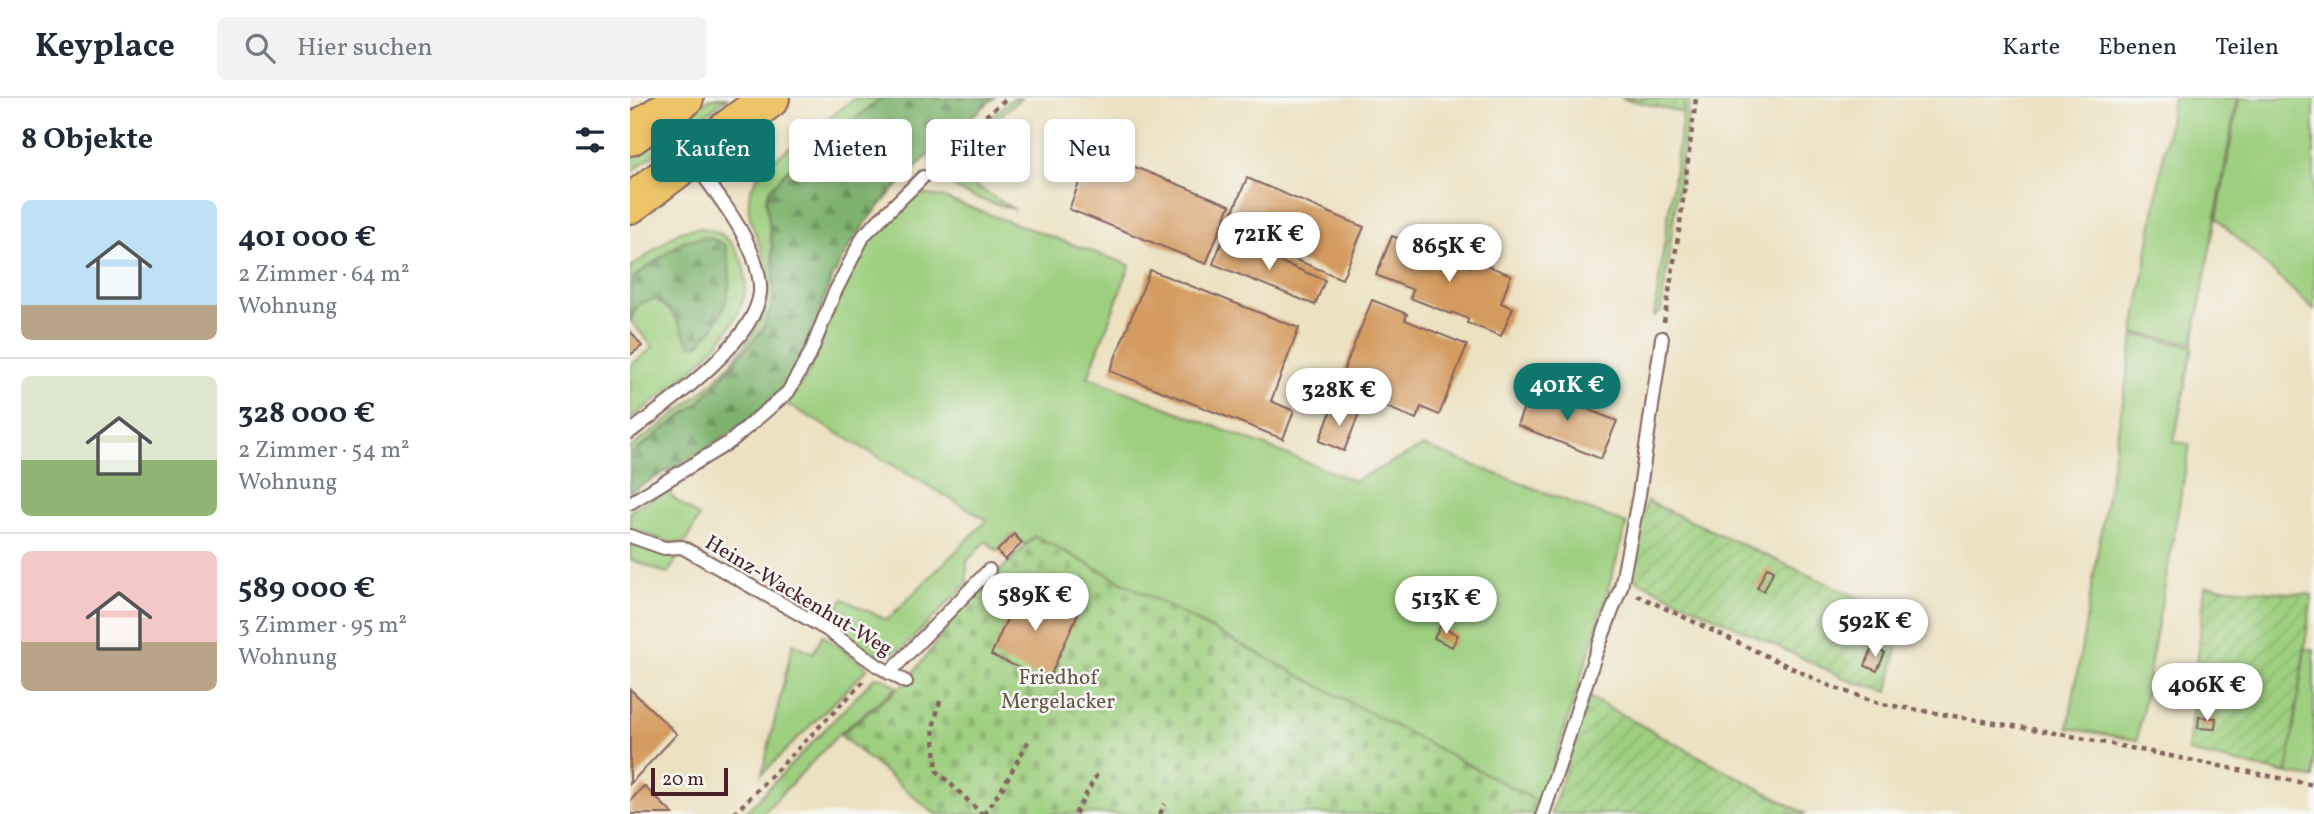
<!DOCTYPE html>
<html lang="de">
<head>
<meta charset="utf-8">
<style>
  body { margin:0; font-family:Vollkorn,serif; background:#f2f2f3; color:#1f2937; height:100vh; display:flex; flex-direction:column; font-size:26px; white-space:nowrap }
  * { box-sizing:border-box; margin:0 }
  p { font-size:23px; color:#747a83 }
  .icon { flex:none; width:38px; height:38px; fill:none; stroke:currentColor; stroke-width:2; stroke-linecap:round; stroke-linejoin:round }
  .map { position:relative; flex:1; overflow:hidden }
  .drawer { display:flex; flex-direction:column; background:#fff; width:630px }
  .drawer>* { flex:none }
  .hud { position:absolute; left:21px; top:21px; width:665px; height:63px; display:flex; gap:14px }
  .scale { position:absolute; left:21px; bottom:18px; width:77px; box-sizing:border-box; padding-left:7px; border:4px solid #4a1f2b; border-top:0; font-size:19px; line-height:24px; white-space:nowrap; color:#4a1f2b; -webkit-text-stroke:5px #f6f6f2; paint-order:stroke }
  .price { position:absolute; translate:-50% -60px; padding:0 16px; border-radius:24px; background:#fff; color:#222; font-size:23px; line-height:46px; filter:drop-shadow(0 2px 4px #0008) }
  .price::after { content:''; position:absolute; left:50%; top:42px; width:21px; height:16px; margin-left:-10px; background:inherit; clip-path:polygon(0 0,100% 0,50% 100%) }
  .price.active { background:#0f766e; color:#fff }
  ul { padding:0; list-style:none }
  li { display:flex; align-items:center; gap:21px; height:175px; padding:0 21px }
  li+li { border-top:2px solid #e0e1e3 }
  li span { display:grid; place-items:center; flex:none; width:196px; height:140px; border-radius:10px; color:#555 }
  li>.icon { margin-inline-start:auto }
  span .icon { width:84px; height:84px; fill:#fffc; stroke-width:1 }
  li b { font-size:30px }
  h2 { display:flex; justify-content:space-between; align-items:center; height:84px; padding:0 21px; font-size:30px }
  .chip { padding:0 24px; border-radius:10px; background:#fff; box-shadow:0 4px 10px #0003; font-size:24px; line-height:63px }
  .chip.active { background:#0f766e; color:#fff }
  header { display:flex; align-items:center; gap:42px; box-sizing:border-box; height:98px; padding:0 35px; background:#fff; border-bottom:2px solid #e0e1e3 }
  header strong { font-size:33px }
  nav { display:flex; gap:38px; margin-inline-start:auto; font-size:24px }
  .search { width:490px; height:63px; background:#f2f2f3; display:flex; align-items:center; gap:18px; box-sizing:border-box; padding:0 24px; border-radius:10px; color:#747a83; font-size:26px }
  main { display:flex; flex:1; min-height:0 }
  .map>svg:first-child { display:block }
  .grass { fill:#9ecf7f; stroke:#747755; stroke-width:2 }
  .forest { fill:url(#forest-firs); stroke:#64684c; stroke-width:2 }
  .cemetery { fill:url(#cemetery-stones); stroke:#747755; stroke-width:2 }
  .garden { fill:url(#garden-furrows); stroke:#747755; stroke-width:2 }
  .building { fill:#d49b61 }
  .lines { fill:none; stroke-linecap:round; stroke-linejoin:round }
  .service-casing { stroke:#836360; stroke-width:16 }
  .motorway-casing { stroke:#836360; stroke-width:42 }
  .path { stroke:#836360; stroke-width:4.5; stroke-dasharray:5 5; stroke-linecap:butt }
  .service { stroke:#fff; stroke-width:12 }
  .motorway { stroke:#eec469; stroke-width:38 }
  .labels { text-anchor:middle; stroke-width:5; stroke-linejoin:round; paint-order:stroke }
  .street-label { font-size:21px; fill:#4a1f2b; stroke:#f6f6f2 }
  .park-label { font-size:21px; fill:#635444; stroke:#f6f6f2 }
</style>
</head>
<body>
<header>
<strong>Keyplace</strong>
<div class="search"><svg class="icon" aria-label="search" viewBox="0 0 24 24"><circle cx="10" cy="10" r="6"/><path d="M15 15l6 6"/></svg>Hier suchen</div>
<nav><a>Karte</a><a>Ebenen</a><a>Teilen</a></nav>
</header>
<main>
<section class="drawer">
<h2>8 Objekte<svg class="icon" aria-label="filters" viewBox="0 0 24 24"><path d="M4 7h16M4 17h16"/><circle cx="9" cy="7" r="2"/><circle cx="15" cy="17" r="2"/></svg></h2>
<ul>
<li><span style="background:linear-gradient(#bfe0f5 75%,#b9a48a 0)"><svg class="icon" aria-label="home" viewBox="0 0 24 24"><path d="M3 11l9-7 9 7M6 9v11h12V9"/></svg></span><div><b>401 000 €</b><p>2 Zimmer · 64 m²</p><p>Wohnung</p></div></li>
<li><span style="background:linear-gradient(#dfe7d0 60%,#8fb573 0)"><svg class="icon" aria-label="home" viewBox="0 0 24 24"><path d="M3 11l9-7 9 7M6 9v11h12V9"/></svg></span><div><b>328 000 €</b><p>2 Zimmer · 54 m²</p><p>Wohnung</p></div></li>
<li><span style="background:linear-gradient(#f6c9c9 65%,#b9a48a 0)"><svg class="icon" aria-label="home" viewBox="0 0 24 24"><path d="M3 11l9-7 9 7M6 9v11h12V9"/></svg></span><div><b>589 000 €</b><p>3 Zimmer · 95 m²</p><p>Wohnung</p></div></li>
</ul>
</section>
<div class="map">
<svg width="1684" height="716" viewBox="0 0 1684 716">
  <defs>
    <pattern id="forest-firs" width="22" height="20" patternUnits="userSpaceOnUse" patternTransform="scale(1.75)"><rect width="22" height="20" fill="#7eb26e"/><path d="M5 1l3.5 6h-7zM16 11l3.5 6h-7z" fill="#69905b"/></pattern>
    <pattern id="cemetery-stones" width="16" height="16" patternUnits="userSpaceOnUse" patternTransform="scale(1.75)"><rect width="16" height="16" fill="#9ecf7f"/><path d="M2 7V4a2 2 0 0 1 4 0v3zM10 15v-3a2 2 0 0 1 4 0v3z" fill="#8ab16e"/></pattern>
    <pattern id="garden-furrows" width="10" height="10" patternUnits="userSpaceOnUse" patternTransform="scale(1.75)"><rect width="10" height="10" fill="#9ecf7f"/><path d="M-1 1l2-2M0 10L10 0M9 11l2-2" fill="none" stroke="#8ab16e"/></pattern>
  </defs>
  <rect width="100%" height="100%" fill="#f6f6f2"/>
  <filter id="ink" filterUnits="userSpaceOnUse"><feTurbulence type="fractalNoise" baseFrequency=".0143" numOctaves="2"/><feDisplacementMap in="SourceGraphic" scale="14" xChannelSelector="R" yChannelSelector="G"/><feConvolveMatrix kernelMatrix="1 2 1 2 8 2 1 2 1" color-interpolation-filters="sRGB"/></filter>
  <filter id="wash" filterUnits="userSpaceOnUse"><feTurbulence type="fractalNoise" baseFrequency=".00686" numOctaves="4" result="noise"/><feDisplacementMap in="SourceGraphic" scale="28" xChannelSelector="R" yChannelSelector="G"/><feGaussianBlur stdDeviation="1.57" result="paint"/><feColorMatrix in="noise" values="0 0 0 0 0 0 0 0 0 0 0 0 0 0 0 0 0 1.4 0 .05"/><feComposite in="paint" operator="in"/></filter>
  <g filter="url(#wash)">
    <rect width="100%" height="100%" fill="#ece1c1"/>
    <path class="grass" d="M 80,0 L 97,0 L 0,75 L 0,60 Z
      M 225,0 L 252,0 L 158,71 L 140,91 L 136,101 L 142,149 L 144,195 L 143,206 L 132,233 L 70,304 L 0,357 L 0,350 C 48,315 126,260 138,198 C 147,146 92,116 136,68 Z
      M 383,0 L 391,0 L 322,59 L 318,66 L 319,71 L 326,77 L 386,112 C 363,104 321,99 313,73 L 323,52 Z
      M 1055,0 L 1060,0 L 1031,214 L 1024,218 Z
      M 1543,0 L 1607,0 L 1563,245 L 1504,235 Z
      M 1609,0 L 1684,0 L 1684,212 L 1587,121 Z
      M 290,96 L 311,99 L 500,167 L 458,279 L 725,383 L 794,348 L 997,426 L 964,539 L 911,705 L 405,438 L 395,447 L 384,436 L 367,453 L 356,443 L 337,463 L 337,486 L 272,551 L 255,557 L 238,552 L 199,526 L 213,501 L 257,522 L 357,422 L 157,306 C 167,293 177,280 183,265 C 208,210 214,163 260,118 C 269,109 277,101 290,96 Z
      M 64,130 C 84,130 98,137 108,155 C 144,219 44,289 0,321 L 0,268 L 23,249 L 0,222 L 9,206 L 24,201 C 40,210 51,222 55,239 L 53,143 L 0,182 L 0,170 L 50,133 Z
      M 1504,237 L 1563,248 L 1544,344 L 1560,346 L 1507,642 L 1438,630 Z
      M 40,390 L 42,399 L 69,419 L 56,444 L 40,445 L 0,430 L 0,413 Z
      M 0,446 L 47,460 L 38,476 L 0,461 Z
      M 193,537 L 238,570 L 132,676 L 163,545 L 183,555 Z
      M 1675,551 L 1684,551 L 1684,680 L 1657,676 Z
      M 245,579 L 254,580 L 267,589 L 209,636 L 132,716 L 114,716 Z"/>
    <path class="forest" d="M 252,0 L 364,0 C 309,46 242,103 209,167 C 189,204 182,250 157,284 C 120,333 51,364 0,394 L 0,357 L 70,304 L 132,233 L 143,206 L 144,195 L 142,149 L 136,101 L 140,91 L 158,72 Z
      M 76,139 C 82,141 92,143 96,149 C 97,153 97,157 98,160 C 105,192 91,226 68,247 L 61,247 C 46,227 50,215 24,201 L 9,206 L 0,222 L 0,182 L 53,143 Z"/>
    <path class="cemetery" d="M 405,438 L 911,705 L 908,716 L 305,716 L 210,637 L 276,584 L 334,509 Z"/>
    <path class="garden" d="M 991,0 L 1055,0 L 1053,15 Z
      M 1017,403 L 1273,520 L 1258,594 L 1223,584 L 1006,482 L 1000,474 L 999,467 Z
      M 1575,488 L 1682,497 L 1657,676 L 1558,654 Z
      M 959,599 L 1176,716 L 921,716 Z"/>
    <g id="blocks">
      <path class="building" d="M 462,52 L 600,107 L 576,166 L 439,111 Z
        M 617,80 L 734,129 L 712,181 L 595,132 Z
        M 762,138 L 841,169 L 843,162 L 881,177 L 871,205 L 883,210 L 871,238 L 837,225 L 838,221 L 822,214 L 821,216 L 780,200 L 783,192 L 746,177 Z
        M 593,141 L 695,182 L 685,207 L 583,166 Z
        M 520,172 L 669,230 L 641,303 L 664,313 L 653,341 L 480,273 Z
        M 742,202 L 777,216 L 775,222 L 837,247 L 809,317 L 791,309 L 786,321 L 707,289 Z
        M 0,233 L 12,248 L 0,257 Z
        M 902,289 L 987,323 L 971,361 L 887,327 Z
        M 704,306 L 729,316 L 714,353 L 689,343 Z
        M 384,436 L 392,445 L 375,462 L 367,453 Z
        M 1137,469 L 1144,472 L 1134,493 L 1127,490 Z
        M 392,487 L 449,513 L 418,583 L 361,557 Z
        M 810,528 L 828,537 L 822,549 L 804,540 Z
        M 1242,550 L 1255,555 L 1247,573 L 1235,568 Z
        M 0,591 L 47,636 L 0,686 Z
        M 1569,619 L 1586,620 L 1585,631 L 1568,630 Z
        M 14,688 L 43,716 L 0,716 L 0,703 Z"/>
    </g>
  </g>
  <g filter="url(#ink)">
    <use href="#blocks" fill-opacity="0" stroke="#836360" stroke-width="2"/>
    <g class="lines">
      <g class="service-casing">
        <path id="service" d="M 0,334 C 38,305 124,245 130,195 C 131,184 127,169 123,158 C 110,124 84,93 63,63
          M 0,405 L 100,344 L 158,294 L 181,254 L 203,198 L 234,137 L 293,79
          M 0,438 L 34,450 L 52,449 L 196,531 L 248,568 L 276,584
          M 259,575 L 359,472
          M 913,716 L 965,558 L 991,489 L 1009,397 L 1032,240"/>
      </g>
      <g class="motorway-casing">
        <path id="motorway" d="M 0,38 L 54,0
          M 0,106 L 140,0"/>
      </g>
      <path class="path" d="M 304,65 L 312,55 L 377,0
        M 1034,224 L 1049,133 L 1066,0
        M 1007,497 L 1200,588 L 1252,606 L 1431,636 L 1684,687
        M 310,603 L 303,630 L 307,673 L 352,716
        M 104,716 L 235,582
        M 354,716 L 373,689 L 400,640
        M 445,716 L 469,673
        M 530,716 L 535,706"/>
      <use href="#service" class="service"/>
      <use href="#motorway" class="motorway"/>
    </g>
  </g>
  <g class="labels">
    <g class="street-label">
      <text transform="translate(169 497) rotate(31)" y="7">Heinz-Wackenhut-Weg</text>
    </g>
    <g class="park-label">
      <text x="428" y="586">Friedhof<tspan x="428" dy="24">Mergelacker</tspan></text>
    </g>
  </g>
</svg>
<div class="scale">20 m</div>
<b class="price" style="left:639px;top:174px">721K €</b>
<b class="price" style="left:819px;top:186px">865K €</b>
<b class="price active" style="left:937px;top:325px">401K €</b>
<b class="price" style="left:709px;top:330px">328K €</b>
<b class="price" style="left:405px;top:535px">589K €</b>
<b class="price" style="left:816px;top:538px">513K €</b>
<b class="price" style="left:1245px;top:561px">592K €</b>
<b class="price" style="left:1577px;top:625px">406K €</b>
<div class="hud">
<a class="chip active">Kaufen</a>
<a class="chip">Mieten</a>
<a class="chip">Filter</a>
<a class="chip">Neu</a>
</div>
</div>
</main>
</body>
</html>
